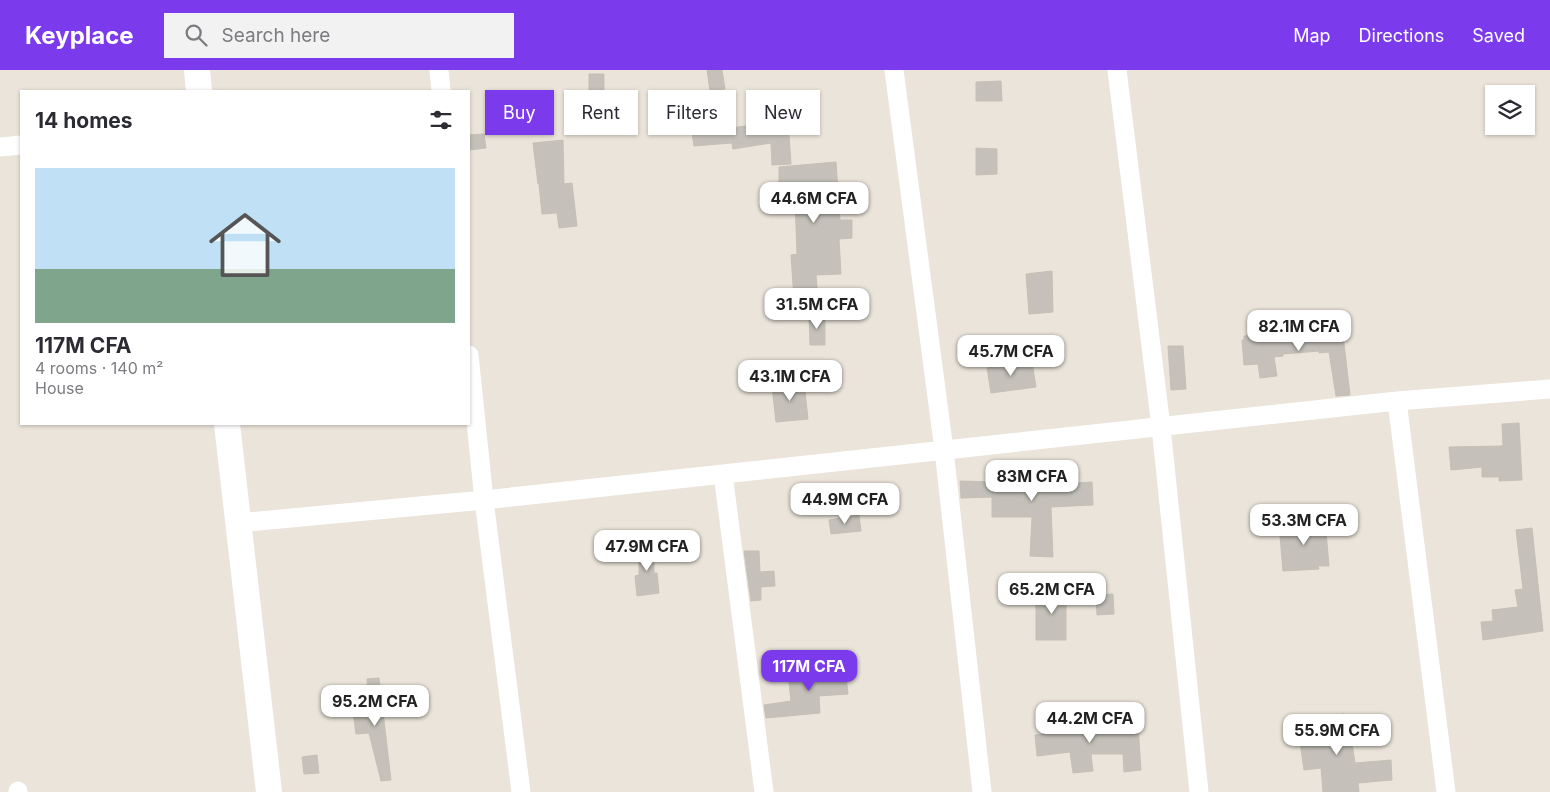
<!DOCTYPE html>
<html lang="en">
<head>
<meta charset="utf-8">
<style>
  body { margin:0; font-family:Inter,sans-serif; background:#f2f2f3; color:#2b2b33; height:100vh; display:flex; flex-direction:column; font-size:19px; white-space:nowrap }
  * { box-sizing:border-box; margin:0 }
  p { font-size:16px; color:#7c7c81 }
  .icon { flex:none; width:28px; height:28px; fill:none; stroke:currentColor; stroke-width:2; stroke-linecap:round; stroke-linejoin:round }
  .map { position:relative; flex:1; overflow:hidden }
  .panel { position:absolute; left:20px; top:20px; width:450px; height:335px; display:flex; flex-direction:column; background:#fff; border-radius:0px; box-shadow:0 1px 4px #0004 }
  .panel>* { flex:none }
  .top-card { position:absolute; left:485px; top:20px; width:475px; height:45px; display:flex; gap:10px }
  .controls { position:absolute; left:1485px; top:15px; display:grid; gap:10px }
  .controls a { display:grid; place-items:center; width:50px; height:50px; border-radius:0px; background:#fff; box-shadow:0 1px 4px #0004; font-size:25px }
  .price { position:absolute; translate:-50% -42px; padding:0 11px; border-radius:10px; background:#fff; color:#222; font-size:16px; line-height:32px; filter:drop-shadow(0 1px 2px #0008) }
  .price::after { content:''; position:absolute; left:50%; top:30px; width:15px; height:11px; margin-left:-8px; background:inherit; clip-path:polygon(0 0,100% 0,50% 100%) }
  .price.on { background:#7c3aed; color:#fff }
  ul { padding:0; list-style:none }
  li { display:grid; align-content:center; gap:10px; height:265px; padding:0 15px }
  li span { display:grid; place-items:center; height:155px; border-radius:0px; color:#555 }
  li>.icon { margin-inline-start:auto }
  span .icon { width:90px; height:90px; fill:#fffc; stroke-width:1 }
  li b { font-size:21px }
  h2 { display:flex; justify-content:space-between; align-items:center; height:60px; padding:0 15px; font-size:21px }
  .tag { padding:0 18px; border-radius:0px; background:#fff; box-shadow:0 1px 4px #0004; font-size:18px; line-height:45px }
  .tag.on { background:#7c3aed; color:#fff }
  header { display:flex; align-items:center; gap:30px; box-sizing:border-box; height:70px; padding:0 25px; background:#7c3aed; color:#fff }
  header strong { font-size:24px }
  nav { display:flex; gap:28px; margin-inline-start:auto; font-size:18px }
  .search { width:350px; height:45px; background:#f2f2f3; display:flex; align-items:center; gap:12px; box-sizing:border-box; padding:0 18px; border-radius:0px; color:#7c7c81; font-size:19px }
  .map>svg:first-child { display:block }
  .building { fill:#c5c1ba; stroke:#c5c0b4 }
  .lines { fill:none; stroke-linecap:round; stroke-linejoin:round }
  .street { stroke:#fff; stroke-width:19 }
  .secondary { stroke:#fff; stroke-width:26 }
</style>
</head>
<body>
<header>
<strong>Keyplace</strong>
<div class="search"><svg class="icon" aria-label="search" viewBox="0 0 24 24"><circle cx="10" cy="10" r="6"/><path d="M15 15l6 6"/></svg>Search here</div>
<nav><a>Map</a><a>Directions</a><a>Saved</a></nav>
</header>
<div class="map">
<svg width="1550" height="722" viewBox="0 0 1550 722">
  <rect width="100%" height="100%" fill="#eae4da"/>
  <path class="building" d="M 707,0 L 722,0 L 725,19 L 710,21 Z
    M 589,4 L 604,4 L 604,34 L 589,38 Z
    M 1001,11 L 1002,31 L 976,31 L 976,12 Z
    M 782,24 L 784,51 L 788,51 L 791,94 L 772,95 L 771,73 L 733,79 L 732,73 L 694,76 L 692,63 L 769,53 L 766,26 Z
    M 484,64 L 486,78 L 469,80 L 469,65 Z
    M 563,70 L 564,114 L 572,113 L 577,156 L 559,158 L 557,143 L 542,144 L 539,114 L 538,114 L 533,73 Z
    M 976,78 L 997,79 L 997,104 L 976,105 Z
    M 836,92 L 840,150 L 852,150 L 852,168 L 839,169 L 841,204 L 816,205 L 818,229 L 794,230 L 791,185 L 797,184 L 795,128 L 779,128 L 779,97 Z
    M 1052,201 L 1053,242 L 1029,244 L 1026,204 Z
    M 825,244 L 825,275 L 810,275 L 809,246 Z
    M 1342,257 L 1350,325 L 1336,326 L 1329,282 L 1319,283 L 1319,281 L 1283,284 L 1283,286 L 1274,287 L 1277,306 L 1260,308 L 1258,294 L 1244,295 L 1242,270 L 1244,270 L 1244,266 Z
    M 1168,276 L 1183,276 L 1186,319 L 1171,320 Z
    M 1032,292 L 1036,317 L 991,323 L 987,298 Z
    M 804,313 L 808,349 L 776,352 L 772,316 Z
    M 1519,353 L 1522,410 L 1499,411 L 1499,407 L 1482,407 L 1482,397 L 1451,400 L 1449,377 L 1503,376 L 1502,354 Z
    M 1057,395 L 1059,414 L 1092,412 L 1093,435 L 1051,437 L 1053,487 L 1030,486 L 1032,447 L 992,447 L 992,427 L 961,428 L 960,411 L 1034,413 L 1033,397 Z
    M 859,445 L 861,461 L 831,464 L 829,450 Z
    M 1325,450 L 1329,496 L 1318,496 L 1319,499 L 1283,501 L 1279,454 Z
    M 1532,458 L 1543,561 L 1483,570 L 1481,552 L 1493,551 L 1492,540 L 1518,537 L 1515,520 L 1523,519 L 1516,460 Z
    M 639,475 L 654,475 L 654,503 L 657,503 L 659,523 L 637,526 L 635,506 L 639,505 Z
    M 744,481 L 759,481 L 760,502 L 774,501 L 775,516 L 761,517 L 761,530 L 751,531 Z
    M 1047,513 L 1062,514 L 1062,526 L 1066,526 L 1066,570 L 1036,570 L 1036,531 L 1047,530 Z
    M 1113,524 L 1114,544 L 1097,545 L 1096,525 Z
    M 845,598 L 848,624 L 819,626 L 820,643 L 766,648 L 764,635 L 791,631 L 788,604 Z
    M 379,608 L 391,710 L 381,711 L 369,663 L 356,664 L 353,641 L 369,639 L 367,609 Z
    M 1060,644 L 1060,661 L 1126,655 L 1138,655 L 1141,700 L 1124,702 L 1123,684 L 1091,684 L 1093,701 L 1073,703 L 1070,682 L 1037,686 L 1035,665 L 1044,664 L 1043,645 Z
    M 1344,644 L 1346,660 L 1350,660 L 1355,693 L 1391,690 L 1392,710 L 1358,713 L 1359,722 L 1323,722 L 1321,698 L 1304,700 L 1297,651 Z
    M 317,685 L 319,703 L 304,704 L 302,687 Z"/>
  <g class="lines">
    <path class="street" d="M 439,0 L 441,21
      M 894,0 L 944,380 L 982,722
      M 1117,0 L 1161,357 L 1199,722
      M 0,77 L 21,75
      M 469,285 L 484,430 L 521,722
      M 1397,331 L 1446,722
      M 723,404 L 764,722
      M 238,453 L 484,430 L 1397,331 L 1550,319
      M 18,721 L 18,722"/>
    <path class="secondary" d="M 197,0 L 199,21
      M 227,354 L 269,722"/>
  </g>
</svg>
<div class="controls">
<a><svg class="icon" aria-label="layers" viewBox="0 0 24 24"><path d="M12 4l9 5-9 5-9-5zM3 14l9 5 9-5"/></svg></a>
</div>
<b class="price" style="left:814px;top:154px">44.6M CFA</b>
<b class="price" style="left:817px;top:260px">31.5M CFA</b>
<b class="price" style="left:1299px;top:282px">82.1M CFA</b>
<b class="price" style="left:1011px;top:307px">45.7M CFA</b>
<b class="price" style="left:790px;top:332px">43.1M CFA</b>
<b class="price" style="left:1032px;top:432px">83M CFA</b>
<b class="price" style="left:845px;top:455px">44.9M CFA</b>
<b class="price" style="left:1304px;top:476px">53.3M CFA</b>
<b class="price" style="left:647px;top:502px">47.9M CFA</b>
<b class="price" style="left:1052px;top:545px">65.2M CFA</b>
<b class="price on" style="left:809px;top:622px">117M CFA</b>
<b class="price" style="left:375px;top:657px">95.2M CFA</b>
<b class="price" style="left:1090px;top:674px">44.2M CFA</b>
<b class="price" style="left:1337px;top:686px">55.9M CFA</b>
<div class="top-card">
<a class="tag on">Buy</a>
<a class="tag">Rent</a>
<a class="tag">Filters</a>
<a class="tag">New</a>
</div>
<section class="panel">
<h2>14 homes<svg class="icon" aria-label="filters" viewBox="0 0 24 24"><path d="M4 7h16M4 17h16"/><circle cx="9" cy="7" r="2"/><circle cx="15" cy="17" r="2"/></svg></h2>
<ul>
<li><span style="background:linear-gradient(#bfe0f5 65%,#7fa58c 0)"><svg class="icon" aria-label="home" viewBox="0 0 24 24"><path d="M3 11l9-7 9 7M6 9v11h12V9"/></svg></span><div><b>117M CFA</b><p>4 rooms · 140 m²</p><p>House</p></div></li>
</ul>
</section>
</div>
</body>
</html>
